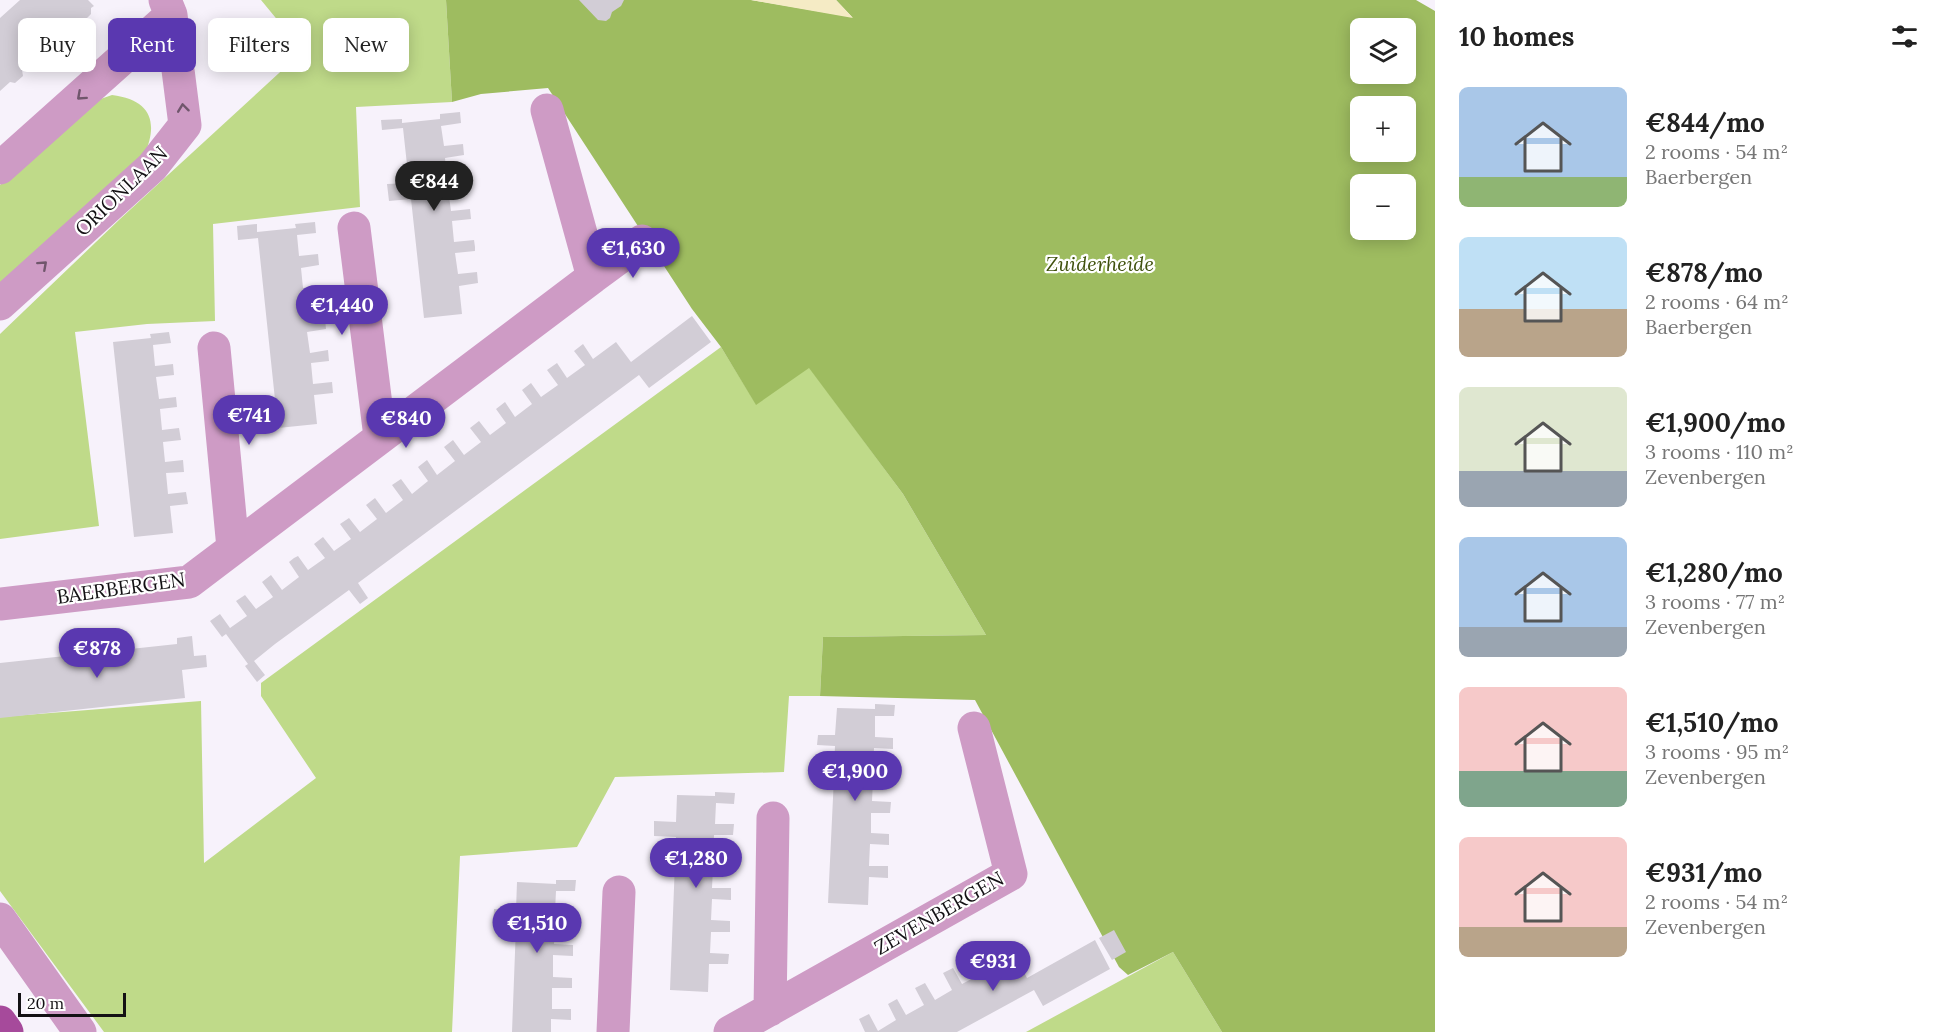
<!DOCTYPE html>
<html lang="en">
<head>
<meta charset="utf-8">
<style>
  body { margin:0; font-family:Lora,serif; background:#f6f6f6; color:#222; height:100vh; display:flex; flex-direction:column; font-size:22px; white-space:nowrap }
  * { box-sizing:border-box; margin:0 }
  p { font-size:20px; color:#767676 }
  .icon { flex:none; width:33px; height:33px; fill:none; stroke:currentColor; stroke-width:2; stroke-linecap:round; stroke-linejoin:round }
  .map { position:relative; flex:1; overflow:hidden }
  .drawer { display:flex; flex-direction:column; background:#fff; width:510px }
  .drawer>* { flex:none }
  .banner { position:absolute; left:18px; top:18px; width:570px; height:54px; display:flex; gap:12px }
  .tools { position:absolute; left:1350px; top:18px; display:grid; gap:12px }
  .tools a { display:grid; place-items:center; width:66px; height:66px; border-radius:9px; background:#fff; box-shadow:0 3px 15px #0003; font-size:30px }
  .scale { position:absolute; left:18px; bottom:15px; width:108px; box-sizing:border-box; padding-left:6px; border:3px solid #131114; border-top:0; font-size:16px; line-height:21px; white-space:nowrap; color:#131114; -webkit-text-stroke:4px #fff; paint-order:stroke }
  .price { position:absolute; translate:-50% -51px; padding:0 14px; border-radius:21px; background:#5a38b0; color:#fff; font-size:20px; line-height:39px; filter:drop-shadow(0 2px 3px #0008) }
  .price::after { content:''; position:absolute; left:50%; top:36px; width:18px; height:14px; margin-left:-9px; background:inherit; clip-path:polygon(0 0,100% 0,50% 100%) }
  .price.current { background:#222; color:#fff }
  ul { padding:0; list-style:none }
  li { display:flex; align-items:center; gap:18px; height:150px; padding:0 24px }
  li span { display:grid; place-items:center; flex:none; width:168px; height:120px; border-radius:9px; color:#555 }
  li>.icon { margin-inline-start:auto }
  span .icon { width:72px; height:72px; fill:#fffc; stroke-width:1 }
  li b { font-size:26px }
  h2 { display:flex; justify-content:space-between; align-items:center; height:72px; padding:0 24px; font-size:26px }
  .pill { padding:0 21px; border-radius:9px; background:#fff; box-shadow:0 3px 15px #0003; font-size:21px; line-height:54px }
  .pill.current { background:#5a38b0; color:#fff }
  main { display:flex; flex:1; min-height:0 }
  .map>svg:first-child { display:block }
  .green { fill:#bfda89 }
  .forest { fill:#9ebc60; fill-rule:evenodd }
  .sand { fill:#f5ebc5 }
  .building { fill:#d2cdd6 }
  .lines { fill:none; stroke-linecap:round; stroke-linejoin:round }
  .street { stroke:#ce9bc5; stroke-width:33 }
  .primary { stroke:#a64a9b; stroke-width:33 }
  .oneway { stroke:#70566c }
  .labels { text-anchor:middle; stroke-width:4.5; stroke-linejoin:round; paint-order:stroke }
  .street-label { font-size:20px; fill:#131114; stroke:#fff }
  .park-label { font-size:20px; font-style:italic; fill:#40520e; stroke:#fff }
</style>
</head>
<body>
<main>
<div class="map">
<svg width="1435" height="1032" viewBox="0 0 1435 1032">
  <rect width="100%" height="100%" fill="#f7f2fb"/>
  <path class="green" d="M 261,0 L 446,0 L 452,102 L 356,107 L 360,207 L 213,224 L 215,321 L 147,324 L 75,332 L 99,526 L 0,539 L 0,334 L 120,219 L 303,51 Z
    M 112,95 C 151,100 159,122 144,156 L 0,287 L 0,185 L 92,102 Z
    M 721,347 L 756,404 L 809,367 L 903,494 L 986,635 L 823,637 L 820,696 L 789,696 L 784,772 L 615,777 L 577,847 L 460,856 L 452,1032 L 104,1032 L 0,891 L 0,717 L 201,701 L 204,863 L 316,778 L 261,696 L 261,683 Z
    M 1173,952 L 1222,1032 L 1026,1032 Z"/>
  <path class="forest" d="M 446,0 L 751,0 L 852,17 L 836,0 L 1416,0 L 1435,11 L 1435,1032 L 1222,1032 L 1173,952 L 1128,975 L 1119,967 L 975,700 L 820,696 L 823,637 L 986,635 L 903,494 L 809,368 L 756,405 L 721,347 L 692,309 L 548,88 L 481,94 L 452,102 ZM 1360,28 L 1406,28 L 1406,74 L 1360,74 ZM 1360,106 L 1406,106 L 1406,152 L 1360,152 ZM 1360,184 L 1406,184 L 1406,230 L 1360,230 Z"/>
  <path class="sand" d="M 751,0 L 836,0 L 853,18 Z"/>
  <path class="building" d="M 20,0 L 88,0 L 94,6 L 91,8 L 91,14 L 84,21 L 79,19 L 67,30 L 67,35 L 61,41 L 56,40 L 45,50 L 45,55 L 38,61 L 33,61 L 22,70 L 23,76 L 15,83 L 10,82 L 0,91 L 0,18 Z
    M 579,0 L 624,0 L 621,6 L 612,12 L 610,18 L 606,21 L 598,20 Z
    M 460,112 L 461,123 L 441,126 L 444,146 L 463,144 L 464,155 L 445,158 L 447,178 L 467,177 L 468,187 L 448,189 L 451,211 L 470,209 L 471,219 L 452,221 L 454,242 L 474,240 L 475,247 L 475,251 L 455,253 L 458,274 L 477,272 L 478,283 L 459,286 L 462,314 L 424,318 L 411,199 L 389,201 L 387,184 L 409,183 L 403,128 L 382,130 L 381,120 L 402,119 L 402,123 L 440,119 L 440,114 Z
    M 315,222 L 316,233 L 297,235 L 299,256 L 318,254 L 319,265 L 301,268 L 303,288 L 321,286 L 323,297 L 304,299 L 306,321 L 325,319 L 326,329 L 307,332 L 310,353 L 328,350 L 329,361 L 311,363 L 313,384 L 332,382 L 333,393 L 314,395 L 317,424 L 278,428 L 258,238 L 238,240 L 237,226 L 257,224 L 257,232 L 296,228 L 295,224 Z
    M 692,316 L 711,342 L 649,388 L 639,375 L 358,583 L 368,598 L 360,604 L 349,590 L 275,644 L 254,661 L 265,675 L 257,682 L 245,666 L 248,664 L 226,634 L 222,637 L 210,621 L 220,614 L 230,628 L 247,616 L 236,601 L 245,595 L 256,609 L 273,597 L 262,582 L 271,575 L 282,590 L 299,577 L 289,562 L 294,558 L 298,556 L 308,570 L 325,558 L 314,544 L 323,537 L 334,551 L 351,539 L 340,524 L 349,518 L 360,532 L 377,519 L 366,505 L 375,498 L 386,513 L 403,500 L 392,485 L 401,479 L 412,494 L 428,481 L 418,467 L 427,460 L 437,475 L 455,461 L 444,447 L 453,440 L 464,455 L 481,442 L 470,428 L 479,421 L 490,435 L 506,423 L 496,409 L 505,402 L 515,417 L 532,404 L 522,390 L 531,383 L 541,397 L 558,385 L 547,370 L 557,363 L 567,378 L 585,365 L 574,351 L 583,344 L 593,359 L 616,342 L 631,362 Z
    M 169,332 L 171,343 L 153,345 L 155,366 L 173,364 L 174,375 L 156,377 L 159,399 L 176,397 L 177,407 L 160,409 L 162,430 L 179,428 L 181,440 L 163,442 L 165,462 L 183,460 L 184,472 L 166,473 L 168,494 L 186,492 L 188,504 L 170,506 L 173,533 L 134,537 L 113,342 L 151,338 L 150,334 Z
    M 192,636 L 194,656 L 206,655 L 207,667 L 182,670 L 185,698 L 0,718 L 0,663 L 177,644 L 177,638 Z
    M 875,704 L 895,705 L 894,716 L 875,716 L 875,737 L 893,738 L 893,749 L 874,748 L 873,769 L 892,770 L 892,781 L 873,780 L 872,801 L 891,802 L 890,813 L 871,813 L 871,833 L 889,834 L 889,845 L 870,844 L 869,866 L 888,866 L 888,878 L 869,877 L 868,905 L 828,903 L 834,777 L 816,777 L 817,766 L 834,768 L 835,746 L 817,745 L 818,735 L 835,735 L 837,708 L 875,709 Z
    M 715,792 L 735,793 L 734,804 L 716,803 L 715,824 L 734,824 L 733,835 L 714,835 L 713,856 L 733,857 L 732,868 L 713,868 L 712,888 L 731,888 L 731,900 L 712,899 L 711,920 L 730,921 L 730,932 L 711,932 L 710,953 L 729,954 L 728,964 L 709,964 L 708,992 L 670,990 L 676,837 L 654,836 L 654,821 L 676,822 L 677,795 L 715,796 Z
    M 556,880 L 576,880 L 575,891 L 556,891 L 555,911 L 575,912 L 574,924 L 555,923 L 554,944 L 573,945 L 573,956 L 553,955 L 553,977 L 572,978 L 572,988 L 552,988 L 552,1009 L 571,1009 L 571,1020 L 551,1019 L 551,1032 L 512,1032 L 516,926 L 493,925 L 494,909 L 516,910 L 517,882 L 556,884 Z
    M 1114,930 L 1126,952 L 1112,960 L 1099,938 Z
    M 1095,940 L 1110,969 L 1043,1006 L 1034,990 L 957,1032 L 865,1032 L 859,1019 L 869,1014 L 878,1031 L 896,1020 L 888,1004 L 897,999 L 906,1015 L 924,1005 L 915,988 L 925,983 L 935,1000 L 952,990 L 943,973 L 953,968 L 962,984 L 981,974 L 972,957 L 982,952 L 992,968 L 1015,955 L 1027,978 Z"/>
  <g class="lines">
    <path class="street" d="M 0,168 L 171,15
      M 354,228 L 380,437
      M 593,277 L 642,241
      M 0,304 L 152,167 L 185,125 L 171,15 L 165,0
      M 214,348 L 233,548
      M 0,604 L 189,582 L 593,277 L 547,110
      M 0,919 L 80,1032
      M 770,1010 L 773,818
      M 613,1032 L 619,892
      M 730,1032 L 1011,874 L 974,728"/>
    <path class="primary" d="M 0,1022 L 7,1032"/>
  </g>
  <defs><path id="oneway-chevron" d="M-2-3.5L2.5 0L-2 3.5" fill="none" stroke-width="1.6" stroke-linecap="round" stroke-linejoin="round" transform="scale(1.5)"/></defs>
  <g class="oneway">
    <use href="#oneway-chevron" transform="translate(81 96) rotate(138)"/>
    <use href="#oneway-chevron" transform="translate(183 108) rotate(-97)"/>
    <use href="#oneway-chevron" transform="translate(43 265) rotate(-42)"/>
  </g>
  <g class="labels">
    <g class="street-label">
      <text transform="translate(121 191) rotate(-44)" y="7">ORIONLAAN</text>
      <text transform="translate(121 588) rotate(-8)" y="7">BAERBERGEN</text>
      <text transform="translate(939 913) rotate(-30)" y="7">ZEVENBERGEN</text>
    </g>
    <g class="park-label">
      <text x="1100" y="271">Zuiderheide</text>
    </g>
  </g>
</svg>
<div class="tools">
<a><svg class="icon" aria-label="layers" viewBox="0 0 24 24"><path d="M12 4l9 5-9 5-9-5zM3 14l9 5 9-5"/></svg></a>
<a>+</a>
<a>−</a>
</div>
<div class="scale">20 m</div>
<b class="price current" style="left:434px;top:212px">€844</b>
<b class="price" style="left:633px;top:279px">€1,630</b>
<b class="price" style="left:342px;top:336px">€1,440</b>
<b class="price" style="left:249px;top:446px">€741</b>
<b class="price" style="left:406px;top:449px">€840</b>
<b class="price" style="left:97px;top:679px">€878</b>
<b class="price" style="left:855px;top:802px">€1,900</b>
<b class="price" style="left:696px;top:889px">€1,280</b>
<b class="price" style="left:537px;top:954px">€1,510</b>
<b class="price" style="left:993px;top:992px">€931</b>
<div class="banner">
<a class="pill">Buy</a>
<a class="pill current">Rent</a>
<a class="pill">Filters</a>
<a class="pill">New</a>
</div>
</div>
<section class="drawer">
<h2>10 homes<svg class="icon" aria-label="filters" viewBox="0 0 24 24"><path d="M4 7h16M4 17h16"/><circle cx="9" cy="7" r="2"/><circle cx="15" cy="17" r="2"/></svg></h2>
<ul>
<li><span style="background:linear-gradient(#a9c7e8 75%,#8fb573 0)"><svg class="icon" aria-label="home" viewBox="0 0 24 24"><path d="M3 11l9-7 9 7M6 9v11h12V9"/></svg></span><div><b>€844/mo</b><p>2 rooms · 54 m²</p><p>Baerbergen</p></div></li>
<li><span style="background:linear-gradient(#bfe0f5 60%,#b9a48a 0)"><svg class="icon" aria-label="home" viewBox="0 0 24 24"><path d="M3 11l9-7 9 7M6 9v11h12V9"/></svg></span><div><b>€878/mo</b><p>2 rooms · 64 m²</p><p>Baerbergen</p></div></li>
<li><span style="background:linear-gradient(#dfe7d0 70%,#9aa5b1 0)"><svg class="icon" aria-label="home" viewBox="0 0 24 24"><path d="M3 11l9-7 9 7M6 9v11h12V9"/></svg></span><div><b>€1,900/mo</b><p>3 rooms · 110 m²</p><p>Zevenbergen</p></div></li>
<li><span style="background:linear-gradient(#a9c7e8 75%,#9aa5b1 0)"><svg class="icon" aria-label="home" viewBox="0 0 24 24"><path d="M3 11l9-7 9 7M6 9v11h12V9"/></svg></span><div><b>€1,280/mo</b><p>3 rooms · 77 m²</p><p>Zevenbergen</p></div></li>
<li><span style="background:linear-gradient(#f6c9c9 70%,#7fa58c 0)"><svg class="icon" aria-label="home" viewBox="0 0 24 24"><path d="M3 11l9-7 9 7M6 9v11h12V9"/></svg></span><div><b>€1,510/mo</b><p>3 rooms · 95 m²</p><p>Zevenbergen</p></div></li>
<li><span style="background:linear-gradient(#f6c9c9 75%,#b9a48a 0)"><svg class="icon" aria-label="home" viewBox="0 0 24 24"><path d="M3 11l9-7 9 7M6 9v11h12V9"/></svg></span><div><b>€931/mo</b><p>2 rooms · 54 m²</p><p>Zevenbergen</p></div></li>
</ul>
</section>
</main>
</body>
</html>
